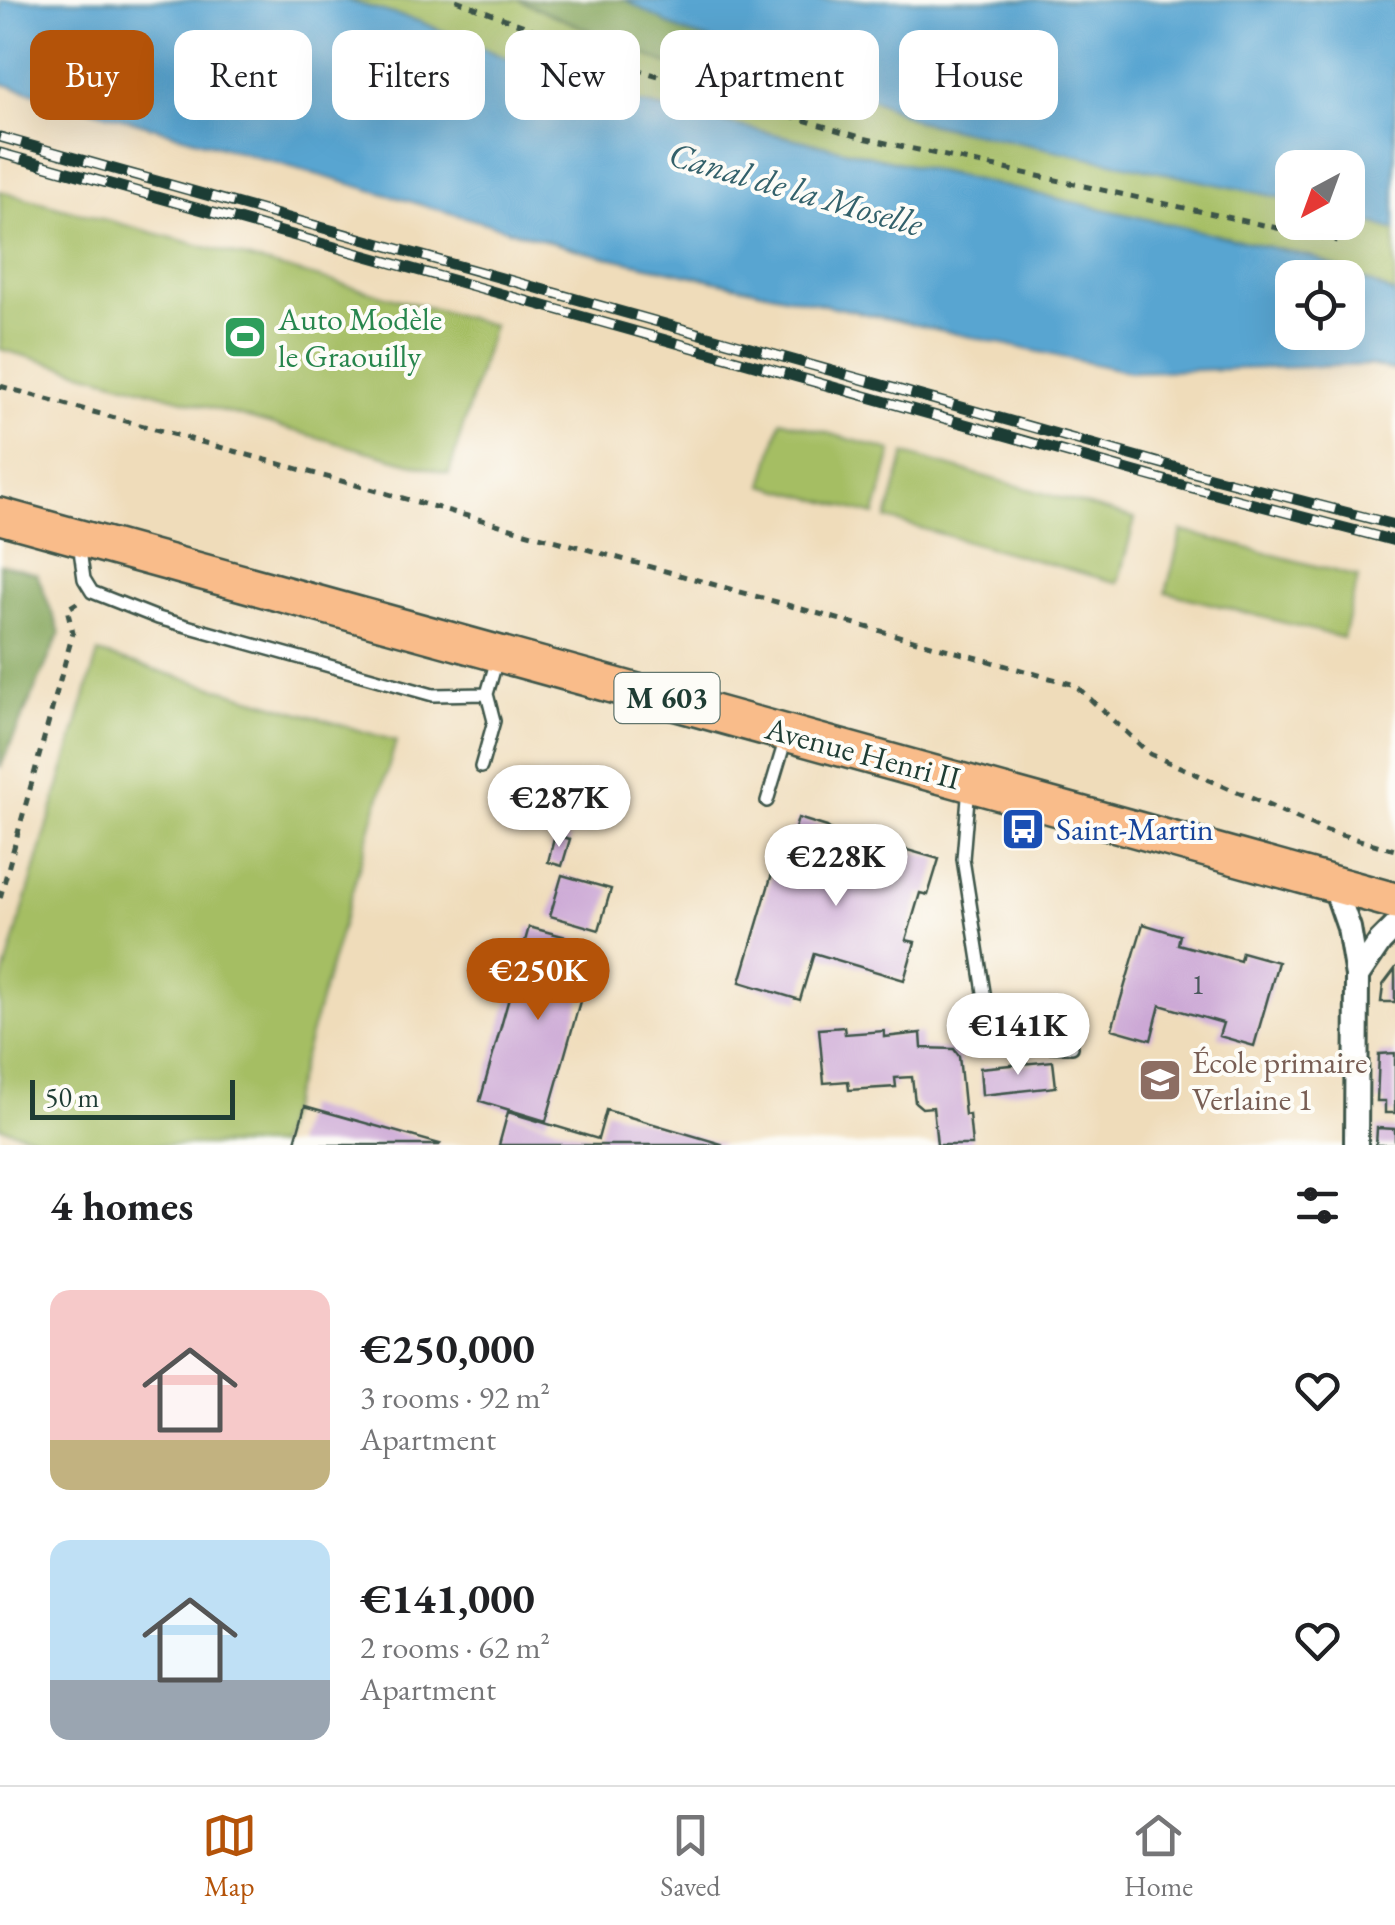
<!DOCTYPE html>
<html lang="en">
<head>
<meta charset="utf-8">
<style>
  body { margin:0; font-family:"EB Garamond",serif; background:#f6f6f6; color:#202124; height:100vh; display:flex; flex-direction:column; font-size:38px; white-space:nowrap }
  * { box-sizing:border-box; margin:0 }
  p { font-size:32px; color:#757577 }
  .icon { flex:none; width:55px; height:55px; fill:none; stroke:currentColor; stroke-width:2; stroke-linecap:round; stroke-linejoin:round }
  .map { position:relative; height:1145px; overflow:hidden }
  .drawer { display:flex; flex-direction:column; background:#fff; flex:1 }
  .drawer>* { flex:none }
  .hud { position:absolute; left:30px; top:30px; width:1335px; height:90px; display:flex; gap:20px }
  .needle { width:65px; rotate:221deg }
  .buttons { position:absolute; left:1275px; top:150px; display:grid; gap:20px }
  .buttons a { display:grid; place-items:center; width:90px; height:90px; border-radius:20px; background:#fff; box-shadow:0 10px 40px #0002; font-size:50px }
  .scale { position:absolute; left:30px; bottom:25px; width:205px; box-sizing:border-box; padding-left:10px; border:5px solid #1f3d34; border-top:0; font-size:28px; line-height:35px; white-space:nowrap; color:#1f3d34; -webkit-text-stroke:8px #fdfcf7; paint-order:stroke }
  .price { position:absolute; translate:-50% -85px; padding:0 22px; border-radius:35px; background:#fff; color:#222; font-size:32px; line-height:65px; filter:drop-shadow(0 2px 5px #0008) }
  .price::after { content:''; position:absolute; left:50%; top:60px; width:30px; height:22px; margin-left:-15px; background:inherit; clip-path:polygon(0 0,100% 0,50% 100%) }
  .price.active { background:#b45309; color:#fff }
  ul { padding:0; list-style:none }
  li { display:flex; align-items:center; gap:30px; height:250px; padding:0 50px }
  li span { display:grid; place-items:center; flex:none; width:280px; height:200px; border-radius:20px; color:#555 }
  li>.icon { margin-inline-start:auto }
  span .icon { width:120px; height:120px; fill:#fffc; stroke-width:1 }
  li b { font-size:42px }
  h2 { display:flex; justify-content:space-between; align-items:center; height:120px; padding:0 50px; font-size:42px }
  .chip { padding:0 35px; border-radius:20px; background:#fff; box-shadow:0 10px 40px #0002; font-size:35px; line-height:90px }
  .chip.active { background:#b45309; color:#fff }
  .tab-bar { display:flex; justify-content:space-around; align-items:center; height:140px; border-top:2px solid #e0e0e0; background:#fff; font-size:28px; color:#757577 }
  .tab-bar a { display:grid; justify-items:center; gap:5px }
  .tab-bar .active { color:#b45309 }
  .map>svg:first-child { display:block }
  .green { fill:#a5be64; stroke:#627e4c; stroke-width:2.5 }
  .forest { fill:#84a55a; stroke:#527147; stroke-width:2.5 }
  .water { fill:#58a5d1; stroke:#3c7182; stroke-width:2.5; fill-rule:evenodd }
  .building { fill:#cca8d5 }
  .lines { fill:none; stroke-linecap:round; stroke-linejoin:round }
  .lane-casing { stroke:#3e5548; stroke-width:16 }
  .street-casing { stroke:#3e5548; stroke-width:28 }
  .primary-casing { stroke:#3e5548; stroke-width:40 }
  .path { stroke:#3e5548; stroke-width:5; stroke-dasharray:8 8; stroke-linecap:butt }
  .lane { stroke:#fff; stroke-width:11 }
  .street { stroke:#fff; stroke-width:22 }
  .primary { stroke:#f9bc8a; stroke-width:35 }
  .rail-casing { stroke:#1f3d34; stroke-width:11 }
  .rail { stroke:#fdfcf7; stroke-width:8; stroke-dasharray:22; stroke-linecap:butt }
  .labels { text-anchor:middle; stroke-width:8; stroke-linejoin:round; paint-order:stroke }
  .number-label { font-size:28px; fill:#4a585c }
  .shield { fill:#fdfcf7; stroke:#62766e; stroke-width:2.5 }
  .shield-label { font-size:30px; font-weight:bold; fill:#1f3d34 }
  .leisure-label { font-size:32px; fill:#27864d; stroke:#fdfcf7; text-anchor:start }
  .street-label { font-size:32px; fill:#1f3d34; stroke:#fdfcf7 }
  .transit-label { font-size:32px; fill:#164399; stroke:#fdfcf7; text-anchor:start }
  .education-label { font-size:32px; fill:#785e54; stroke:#fdfcf7; text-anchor:start }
  .water-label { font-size:35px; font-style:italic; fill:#33616b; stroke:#fdfcf7 }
</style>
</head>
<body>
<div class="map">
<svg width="1395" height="1145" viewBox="0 0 1395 1145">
  <rect width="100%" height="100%" fill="#fdfcf7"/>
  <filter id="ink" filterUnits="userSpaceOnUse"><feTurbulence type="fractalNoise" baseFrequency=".01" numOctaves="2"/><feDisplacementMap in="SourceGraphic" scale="20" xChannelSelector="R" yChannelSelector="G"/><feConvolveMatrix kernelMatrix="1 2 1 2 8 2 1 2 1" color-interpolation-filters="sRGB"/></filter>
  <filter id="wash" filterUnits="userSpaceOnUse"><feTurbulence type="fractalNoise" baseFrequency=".0048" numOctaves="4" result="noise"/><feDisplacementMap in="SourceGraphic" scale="40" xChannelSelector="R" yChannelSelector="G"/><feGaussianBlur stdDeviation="2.25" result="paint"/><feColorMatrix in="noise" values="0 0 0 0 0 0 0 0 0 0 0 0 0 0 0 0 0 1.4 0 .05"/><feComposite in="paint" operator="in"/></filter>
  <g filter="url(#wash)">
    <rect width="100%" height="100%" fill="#efdcba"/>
    <path class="green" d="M 345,0 L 518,0 L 700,78 L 751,85 L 762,55 L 826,75 L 917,121 L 1272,193 L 1292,200 L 1292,222 L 1348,222 L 1348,216 L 1395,230 L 1395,294 L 1313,257 L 581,90 L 421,22 Z
      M 0,191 L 493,325 L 449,474 L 0,349 Z
      M 781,420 L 892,451 L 875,515 L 763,485 Z
      M 905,454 L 1135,519 L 1118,583 L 887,519 Z
      M 1182,531 L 1358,577 L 1343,638 L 1166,592 Z
      M 98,653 L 396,741 L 278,1145 L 62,1145 L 0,1127 L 0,989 Z"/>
    <path class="forest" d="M 519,0 L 626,0 L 683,32 L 762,55 L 751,85 L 700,78 Z
      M 0,564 L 37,574 L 60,633 L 0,768 Z"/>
    <path class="water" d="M 0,0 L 345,0 L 421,22 L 581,90 L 1313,257 L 1395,294 L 1395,371 L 1370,365 L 1130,372 L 589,253 L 0,83 ZM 1292,278 L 1348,278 L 1348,332 L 1292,332 Z
      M 626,0 L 1395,0 L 1395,230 L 1348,216 L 1348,168 L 1292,168 L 1292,200 L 917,121 L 825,75 L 683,32 Z"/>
    <g id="blocks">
      <path class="building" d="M 798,818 L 827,827 L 845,840 L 849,836 L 861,840 L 862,837 L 939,859 L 928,895 L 920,893 L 906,940 L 915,942 L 904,980 L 814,953 L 800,1000 L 740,982 L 779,850 L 789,853 L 791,846 L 802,849 L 804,842 L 792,839 Z
        M 555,835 L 570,839 L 562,866 L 548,862 Z
        M 562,875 L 611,889 L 599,930 L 550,916 Z
        M 1143,924 L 1180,935 L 1178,944 L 1240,961 L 1242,952 L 1278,962 L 1254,1046 L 1219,1036 L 1223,1023 L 1160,1005 L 1151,1040 L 1112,1029 Z
        M 529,927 L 596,945 L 546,1121 L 480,1101 Z
        M 1395,969 L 1395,1002 L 1381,1002 L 1383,985 Z
        M 844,1027 L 845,1034 L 884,1031 L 884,1037 L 921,1033 L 922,1048 L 954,1049 L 959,1056 L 965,1115 L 969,1114 L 972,1145 L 937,1145 L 933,1107 L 922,1108 L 915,1102 L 912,1077 L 895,1078 L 896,1087 L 849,1090 L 848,1081 L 824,1083 L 819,1029 Z
        M 1395,1053 L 1395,1113 L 1385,1113 L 1385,1101 L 1377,1101 L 1379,1054 Z
        M 1053,1061 L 1056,1087 L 982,1095 L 980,1068 Z
        M 305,1106 L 440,1144 L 439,1145 L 294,1145 Z
        M 606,1110 L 722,1144 L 721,1145 L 499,1145 L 508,1112 L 598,1139 Z
        M 1377,1128 L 1395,1129 L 1395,1145 L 1376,1145 Z"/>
    </g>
  </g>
  <g filter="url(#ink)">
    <use href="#blocks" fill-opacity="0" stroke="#3e5548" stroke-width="2.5"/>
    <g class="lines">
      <g class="lane-casing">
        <path id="lane" d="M 79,543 L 84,579 L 92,592 L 158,618 L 433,695 L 487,694
          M 481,767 L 494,721 L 487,694 L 498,656
          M 969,786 L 963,859 L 992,1043 L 1072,1047
          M 767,801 L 786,738"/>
      </g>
      <g class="street-casing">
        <path id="street" d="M 1333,882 L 1349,928 L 1357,976 L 1356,1145
          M 1357,976 L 1380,942 L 1395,927"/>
      </g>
      <g class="primary-casing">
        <path id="primary" d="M 0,516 L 1395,901"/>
      </g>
      <path class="path" d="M 456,0 L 642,71 L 863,138 L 1337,241
        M 0,386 L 1075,685 L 1150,754 L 1327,831 L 1395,850
        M 0,898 L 73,633 L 67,609 L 77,603"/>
      <use href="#lane" class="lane"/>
      <use href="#street" class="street"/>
      <use href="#primary" class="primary"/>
      <g class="rail-casing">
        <path id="rail" d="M 0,137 L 1195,473 L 1395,525
          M 0,153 L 1189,487 L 1395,541"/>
      </g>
      <use href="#rail" class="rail"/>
    </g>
  </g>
  <defs>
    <g id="stadium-square" transform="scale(2.25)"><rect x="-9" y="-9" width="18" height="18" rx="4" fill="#2e9e5b" stroke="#fdfcf7"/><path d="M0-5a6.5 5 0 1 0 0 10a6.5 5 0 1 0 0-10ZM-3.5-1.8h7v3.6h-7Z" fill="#fff"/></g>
    <g id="bus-square" transform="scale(2.25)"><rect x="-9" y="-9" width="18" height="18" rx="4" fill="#1a4fb4" stroke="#fdfcf7"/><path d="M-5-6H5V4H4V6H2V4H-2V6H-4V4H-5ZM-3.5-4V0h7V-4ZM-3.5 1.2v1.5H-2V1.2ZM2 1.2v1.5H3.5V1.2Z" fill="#fff"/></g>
    <g id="school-square" transform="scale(2.25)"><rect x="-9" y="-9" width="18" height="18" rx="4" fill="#8d6e63" stroke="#fdfcf7"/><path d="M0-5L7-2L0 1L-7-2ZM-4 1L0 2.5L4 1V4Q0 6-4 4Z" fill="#fff"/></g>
  </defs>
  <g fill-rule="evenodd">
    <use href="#stadium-square" x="245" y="337"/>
    <use href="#bus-square" x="1023" y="829"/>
    <use href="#school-square" x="1160" y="1080"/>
  </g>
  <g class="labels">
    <g class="number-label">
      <text x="1198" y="994">1</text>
    </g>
    <rect class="shield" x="614.5" y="673" width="105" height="50" rx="8"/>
    <g class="shield-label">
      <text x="667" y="708">M 603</text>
    </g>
    <g class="leisure-label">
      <text x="278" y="330">Auto Modèle<tspan x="278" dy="37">le Graouilly</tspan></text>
    </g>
    <g class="street-label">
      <text transform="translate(863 753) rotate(15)" y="11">Avenue Henri II</text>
    </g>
    <g class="transit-label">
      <text x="1056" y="840">Saint-Martin</text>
    </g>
    <g class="education-label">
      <text x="1192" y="1073">École primaire<tspan x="1192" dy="37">Verlaine 1</tspan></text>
    </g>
    <g class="water-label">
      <text transform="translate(796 189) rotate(16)" y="12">Canal de la Moselle</text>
    </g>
  </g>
</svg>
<div class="buttons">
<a><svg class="needle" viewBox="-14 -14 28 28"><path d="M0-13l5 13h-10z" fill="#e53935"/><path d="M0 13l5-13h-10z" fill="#757577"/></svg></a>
<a><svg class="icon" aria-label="locate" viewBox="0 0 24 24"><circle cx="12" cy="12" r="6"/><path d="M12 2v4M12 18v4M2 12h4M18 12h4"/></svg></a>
</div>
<div class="scale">50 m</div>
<b class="price" style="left:559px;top:850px">€287K</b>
<b class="price" style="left:836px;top:909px">€228K</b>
<b class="price active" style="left:538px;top:1023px">€250K</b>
<b class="price" style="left:1018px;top:1078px">€141K</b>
<div class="hud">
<a class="chip active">Buy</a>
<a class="chip">Rent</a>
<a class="chip">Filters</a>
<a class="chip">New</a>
<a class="chip">Apartment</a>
<a class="chip">House</a>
</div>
</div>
<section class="drawer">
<h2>4 homes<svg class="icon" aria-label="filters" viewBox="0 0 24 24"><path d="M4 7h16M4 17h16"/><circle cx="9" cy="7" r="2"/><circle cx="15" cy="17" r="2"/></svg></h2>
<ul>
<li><span style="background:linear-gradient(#f6c9c9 75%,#c2b280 0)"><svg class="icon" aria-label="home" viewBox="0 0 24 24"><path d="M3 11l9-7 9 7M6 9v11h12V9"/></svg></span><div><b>€250,000</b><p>3 rooms · 92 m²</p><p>Apartment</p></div><svg class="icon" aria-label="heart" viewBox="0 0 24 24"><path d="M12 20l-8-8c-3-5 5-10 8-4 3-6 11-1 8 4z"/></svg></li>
<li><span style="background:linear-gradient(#bfe0f5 70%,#9aa5b1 0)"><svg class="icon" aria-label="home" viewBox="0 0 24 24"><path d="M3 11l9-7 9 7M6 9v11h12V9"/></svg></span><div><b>€141,000</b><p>2 rooms · 62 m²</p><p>Apartment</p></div><svg class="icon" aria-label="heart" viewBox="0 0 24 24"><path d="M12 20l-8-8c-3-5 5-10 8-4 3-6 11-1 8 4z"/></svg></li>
</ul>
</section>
<nav class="tab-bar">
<a class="active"><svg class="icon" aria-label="map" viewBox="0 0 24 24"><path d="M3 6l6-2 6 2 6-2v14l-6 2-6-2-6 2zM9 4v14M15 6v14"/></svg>Map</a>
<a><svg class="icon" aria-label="saved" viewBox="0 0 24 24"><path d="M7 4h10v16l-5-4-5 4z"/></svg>Saved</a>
<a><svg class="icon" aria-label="home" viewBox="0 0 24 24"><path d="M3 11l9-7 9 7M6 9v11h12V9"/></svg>Home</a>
</nav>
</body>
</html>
